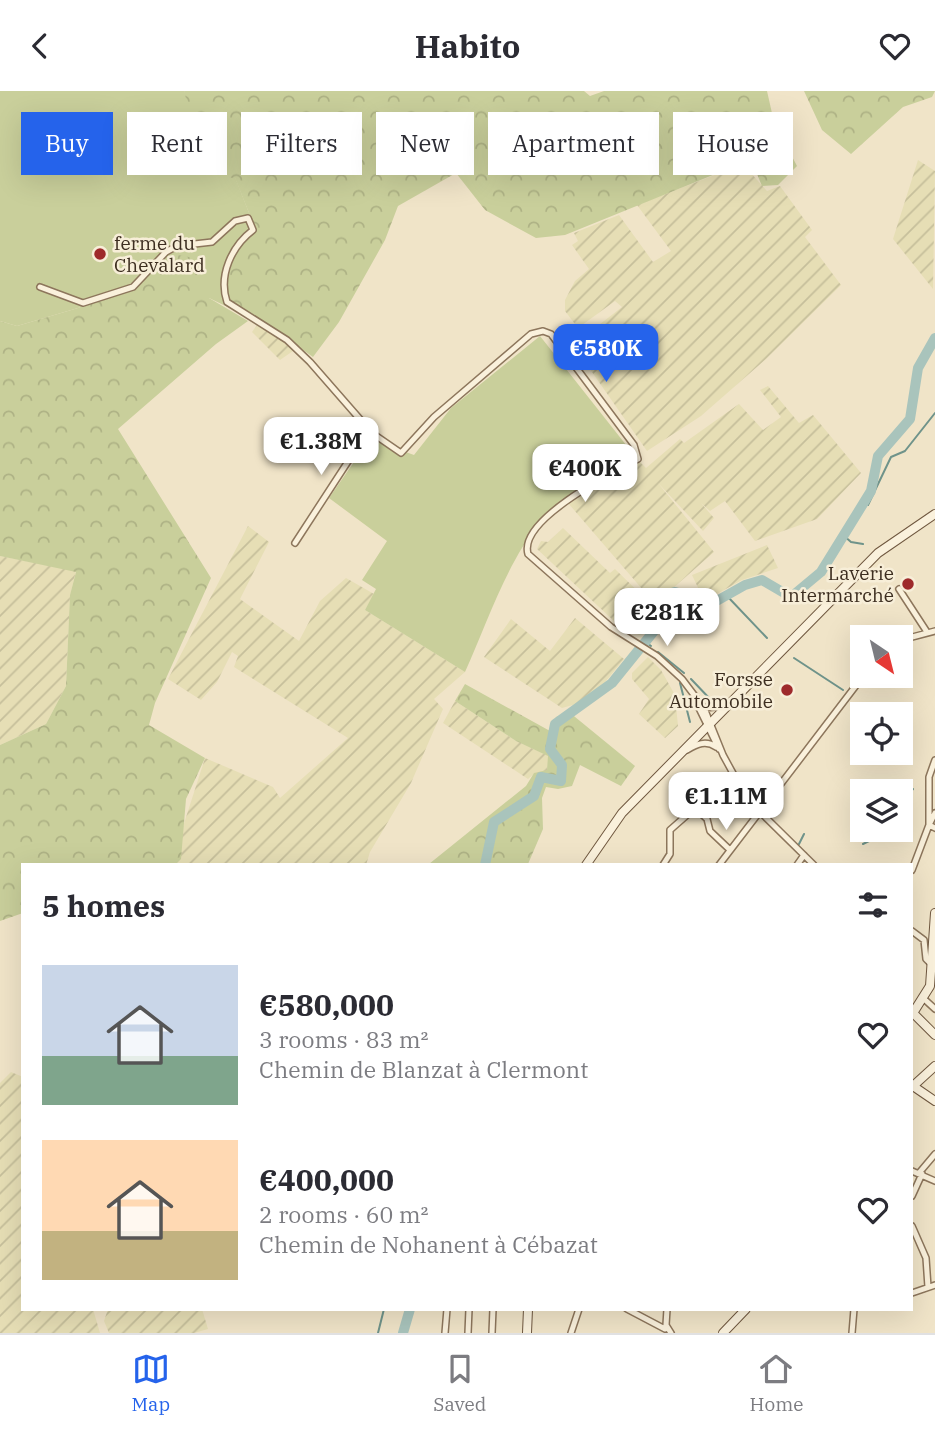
<!DOCTYPE html>
<html lang="en">
<head>
<meta charset="utf-8">
<style>
  body { margin:0; font-family:"IBM Plex Serif",serif; background:#f2f2f3; color:#2b2b33; height:100vh; display:flex; flex-direction:column; font-size:26px; white-space:nowrap }
  * { box-sizing:border-box; margin:0 }
  p { font-size:23px; color:#7c7c81 }
  .icon { flex:none; width:38px; height:38px; fill:none; stroke:currentColor; stroke-width:2; stroke-linecap:round; stroke-linejoin:round }
  .map { position:relative; flex:1; overflow:hidden }
  .details { position:absolute; left:21px; top:772px; width:892px; height:448px; display:flex; flex-direction:column; background:#fff; border-radius:0px; box-shadow:0 7px 28px #0002 }
  .details>* { flex:none }
  .top-card { position:absolute; left:21px; top:21px; width:894px; height:63px; display:flex; gap:14px }
  .needle { width:46px; rotate:145deg }
  .controls { position:absolute; left:850px; top:534px; display:grid; gap:14px }
  .controls a { display:grid; place-items:center; width:63px; height:63px; border-radius:0px; background:#fff; box-shadow:0 7px 28px #0002; font-size:35px }
  .price { position:absolute; translate:-50% -60px; padding:0 16px; border-radius:14px; background:#fff; color:#222; font-size:23px; line-height:46px; filter:drop-shadow(0 2px 4px #0008) }
  .price::after { content:''; position:absolute; left:50%; top:42px; width:21px; height:16px; margin-left:-10px; background:inherit; clip-path:polygon(0 0,100% 0,50% 100%) }
  .price.current { background:#2563eb; color:#fff }
  ul { padding:0; list-style:none }
  li { display:flex; align-items:center; gap:21px; height:175px; padding:0 21px }
  li span { display:grid; place-items:center; flex:none; width:196px; height:140px; border-radius:0px; color:#555 }
  li>.icon { margin-inline-start:auto }
  span .icon { width:84px; height:84px; fill:#fffc; stroke-width:1 }
  li b { font-size:30px }
  h2 { display:flex; justify-content:space-between; align-items:center; height:84px; padding:0 21px; font-size:30px }
  .tag { padding:0 24px; border-radius:0px; background:#fff; box-shadow:0 7px 28px #0002; font-size:24px; line-height:63px }
  .tag.current { background:#2563eb; color:#fff }
  header { display:flex; justify-content:space-between; align-items:center; height:91px; padding:0 21px; background:#fff; font-size:32px; font-weight:700 }
  .tab-bar { display:flex; justify-content:space-around; align-items:center; height:98px; border-top:2px solid #e1e1e2; background:#fff; font-size:19px; color:#7c7c81 }
  .tab-bar a { display:grid; justify-items:center; gap:4px }
  .tab-bar .current { color:#2563eb }
  .map>svg:first-child { display:block }
  .farmland { fill:url(#farmland-furrows) }
  .grass { fill:#c9cf9b }
  .forest { fill:url(#forest-crowns) }
  .lines { fill:none; stroke-linecap:round; stroke-linejoin:round }
  .stream { stroke:#6f938a; stroke-width:2 }
  .river { stroke:#a9c4bc; stroke-width:10 }
  .street-casing { stroke:#8d765c; stroke-width:8 }
  .secondary-casing { stroke:#6f573f; stroke-width:10 }
  .street { stroke:#faf1dc; stroke-width:5 }
  .secondary { stroke:#faf1dc; stroke-width:8 }
  .poi-dot { fill:#9e2a2b; stroke:#f7eed8; stroke-width:2.5 }
  .labels { text-anchor:middle; stroke-width:5; stroke-linejoin:round; paint-order:stroke }
  .poi-label { font-size:19px; fill:#3d2e20; stroke:#f7eed8; text-anchor:end }
</style>
</head>
<body>
<header><svg class="icon" aria-label="back" viewBox="0 0 24 24"><path d="M15 5l-7 7 7 7"/></svg>Habito<svg class="icon" aria-label="heart" viewBox="0 0 24 24"><path d="M12 20l-8-8c-3-5 5-10 8-4 3-6 11-1 8 4z"/></svg></header>
<div class="map">
<svg width="935" height="1242" viewBox="0 0 935 1242">
  <defs>
    <pattern id="farmland-furrows" width="10" height="10" patternUnits="userSpaceOnUse" patternTransform="scale(1.75)"><rect width="10" height="10" fill="#e6deb5"/><path d="M-1 1l2-2M0 10L10 0M9 11l2-2" fill="none" stroke="#c6bf9b"/></pattern>
    <pattern id="forest-crowns" width="20" height="18" patternUnits="userSpaceOnUse" patternTransform="scale(1.75)"><rect width="20" height="18" fill="#c9cf9b"/><path d="M2 6a3 3 0 1 1 6 0M12 15a3 3 0 1 1 6 0" fill="none" stroke="#aeb285"/></pattern>
  </defs>
  <rect width="100%" height="100%" fill="#f0e4c8"/>
  <path class="farmland" d="M 918,69 L 935,80 L 933,198 L 893,148 Z
    M 743,73 L 767,100 L 780,95 L 812,139 L 805,146 L 841,194 L 766,268 L 701,325 L 647,360 L 585,271 L 600,261 L 586,244 L 622,216 L 615,210 L 578,237 L 565,220 L 565,209 L 575,190 L 589,178 L 572,154 L 578,150 L 574,142 L 619,124 L 653,171 L 671,160 L 637,114 Z
    M 257,234 L 284,250 L 293,260 L 280,269 L 252,241 Z
    M 768,295 L 799,332 L 813,324 L 861,382 L 817,428 L 755,450 L 725,410 L 710,420 L 701,412 L 714,427 L 703,440 L 658,392 L 714,461 L 655,513 L 568,412 L 640,371 L 646,377 L 680,348 L 684,352 L 739,313 L 763,339 L 781,326 L 760,299 Z
    M 248,435 L 269,451 L 240,508 L 299,550 L 320,510 L 346,487 L 374,503 L 365,519 L 465,581 L 434,608 L 443,618 L 411,692 L 370,761 L 366,774 L 171,773 L 205,667 L 273,696 L 280,707 L 348,647 L 234,576 L 238,565 L 232,561 L 217,591 L 201,609 L 168,588 Z
    M 563,437 L 610,482 L 615,478 L 653,515 L 643,543 L 639,544 L 614,530 L 537,458 L 541,450 L 548,451 Z
    M 767,454 L 778,477 L 742,489 L 715,504 L 701,503 L 692,484 Z
    M 0,465 L 76,480 L 70,505 L 66,595 L 46,633 L 0,654 Z
    M 575,527 L 624,568 L 597,601 L 580,612 L 562,617 L 484,566 L 511,528 L 550,560 Z
    M 648,566 L 661,579 L 675,604 L 678,635 L 665,647 L 639,623 L 649,608 L 632,588 L 632,582 Z
    M 455,610 L 516,650 L 549,665 L 547,680 L 535,682 L 528,688 L 443,632 Z
    M 11,981 L 23,986 L 23,1218 L 93,1218 L 100,1242 L 0,1242 L 0,992 Z
    M 108,1218 L 202,1218 L 208,1238 L 194,1242 L 109,1242 L 104,1230 Z"/>
  <path class="grass" d="M 0,0 L 184,0 L 235,86 L 253,132 L 224,211 L 234,219 L 209,207 L 133,196 L 78,217 L 17,235 L 0,230 Z
    M 540,245 L 634,364 C 601,384 564,403 539,433 C 507,471 486,535 465,581 L 365,519 L 376,498 L 362,489 L 387,450 L 329,407 L 370,348 L 414,364 L 451,317 Z"/>
  <path class="forest" d="M 184,0 L 584,0 L 590,5 L 604,0 L 767,0 L 774,31 L 797,75 L 778,94 L 762,95 L 754,76 L 740,73 L 565,144 L 536,147 L 485,119 L 456,82 L 398,115 L 385,149 L 339,231 L 313,266 L 272,237 L 249,228 L 224,211 L 221,201 L 234,156 L 251,141 L 253,132 L 235,87 L 206,85 Z
    M 804,0 L 935,0 L 932,6 L 903,16 L 851,63 L 822,39 Z
    M 167,162 L 200,168 L 209,207 L 248,230 L 216,253 L 118,338 L 211,487 L 155,612 L 149,634 L 205,667 L 186,708 L 181,768 L 175,774 L 23,774 L 23,822 L 0,830 L 0,654 L 46,633 L 66,595 L 70,504 L 76,481 L 0,465 L 0,230 L 17,235 L 78,217 L 133,196 Z
    M 465,593 L 550,640 L 556,626 L 569,621 L 635,675 L 621,695 L 580,674 L 572,695 L 558,698 L 546,696 L 542,707 L 543,738 L 528,773 L 429,773 L 526,695 L 534,682 L 547,679 L 548,665 L 516,650 L 455,610 Z"/>
  <g class="lines">
    <path class="stream" d="M 868,414 L 891,366 L 905,360 L 935,322
      M 843,444 L 851,451 L 863,453
      M 728,506 L 767,547
      M 644,556 L 647,552 L 651,555
      M 658,561 L 684,582
      M 794,567 L 843,599
      M 691,588 L 711,609
      M 680,592 L 690,631
      M 901,728 L 908,704 L 913,698
      M 799,753 L 804,743
      M 863,753 L 893,738
      M 378,1242 L 384,1218"/>
    <path class="river" d="M 485,774 L 494,731 L 534,705 L 541,686 L 561,690 L 562,674 L 550,658 L 555,633 L 612,592 L 654,540 L 663,505 L 675,501 L 713,512 L 745,494 L 762,489 L 791,506 L 821,481 L 871,400 L 878,365 L 910,328 L 918,277 L 935,247
      M 403,1242 L 410,1218"/>
    <g class="street-casing">
      <path id="street" d="M 40,196 L 83,212 L 133,196 L 166,161 L 177,155 L 212,151 L 235,130 L 248,127 L 253,139 C 232,155 218,184 227,211 L 287,249 L 310,271 L 372,342 L 401,362 L 434,326 L 531,243 L 543,240 L 551,243 L 634,354 L 638,368 C 613,381 518,429 528,463 L 611,536 L 657,565 L 682,588 L 704,617 L 723,664 L 747,708 L 814,774
        M 295,452 L 362,349 L 372,342
        M 899,498 L 927,541
        M 901,549 L 935,540
        M 694,607 L 719,658
        M 705,617 L 726,615
        M 687,659 C 697,653 706,649 716,656
        M 695,717 L 704,705
        M 935,722 L 929,734 L 935,737
        M 663,774 L 670,763 L 670,739 L 695,717 L 707,728 L 710,740 L 729,758
        M 719,774 L 864,584
        M 797,774 L 804,764
        M 912,779 L 929,734 L 929,686 L 935,669
        M 912,840 L 924,849 L 926,868 L 933,875
        M 923,907 L 935,918
        M 912,1080 L 935,1090
        M 919,1082 L 935,1063
        M 912,1105 L 922,1083
        M 912,1135 L 926,1167 L 928,1196
        M 912,1202 L 935,1194
        M 627,1218 L 665,1238 L 666,1234 L 671,1242
        M 666,1234 L 667,1218
        M 445,1242 L 447,1218
        M 468,1242 L 469,1218
        M 492,1242 L 493,1218
        M 571,1242 L 579,1218
        M 852,1242 L 854,1218"/>
    </g>
    <g class="secondary-casing">
      <path id="secondary" d="M 586,774 L 622,722 L 878,462 L 935,423
        M 935,822 L 930,895 L 913,922 L 935,944
        M 913,995 L 935,1010
        M 912,996 L 935,975
        M 527,1242 L 528,1218
        M 723,1242 L 746,1218"/>
    </g>
    <use href="#street" class="street"/>
    <use href="#secondary" class="secondary"/>
  </g>
  <g class="poi-dot">
    <circle cx="100" cy="163" r="7"/>
    <circle cx="908" cy="493" r="7"/>
    <circle cx="787" cy="599" r="7"/>
  </g>
  <g class="labels">
    <g class="poi-label">
      <text x="114" y="159" text-anchor="start">ferme du<tspan x="114" dy="22">Chevalard</tspan></text>
      <text x="894" y="489">Laverie<tspan x="894" dy="22">Intermarché</tspan></text>
      <text x="773" y="595">Forsse<tspan x="773" dy="22">Automobile</tspan></text>
    </g>
  </g>
</svg>
<div class="controls">
<a><svg class="needle" viewBox="-14 -14 28 28"><path d="M0-13l5 13h-10z" fill="#e53935"/><path d="M0 13l5-13h-10z" fill="#7c7c81"/></svg></a>
<a><svg class="icon" aria-label="locate" viewBox="0 0 24 24"><circle cx="12" cy="12" r="6"/><path d="M12 2v4M12 18v4M2 12h4M18 12h4"/></svg></a>
<a><svg class="icon" aria-label="layers" viewBox="0 0 24 24"><path d="M12 4l9 5-9 5-9-5zM3 14l9 5 9-5"/></svg></a>
</div>
<b class="price current" style="left:606px;top:293px">€580K</b>
<b class="price" style="left:321px;top:386px">€1.38M</b>
<b class="price" style="left:585px;top:413px">€400K</b>
<b class="price" style="left:667px;top:557px">€281K</b>
<b class="price" style="left:726px;top:741px">€1.11M</b>
<div class="top-card">
<a class="tag current">Buy</a>
<a class="tag">Rent</a>
<a class="tag">Filters</a>
<a class="tag">New</a>
<a class="tag">Apartment</a>
<a class="tag">House</a>
</div>
<section class="details">
<h2>5 homes<svg class="icon" aria-label="filters" viewBox="0 0 24 24"><path d="M4 7h16M4 17h16"/><circle cx="9" cy="7" r="2"/><circle cx="15" cy="17" r="2"/></svg></h2>
<ul>
<li><span style="background:linear-gradient(#c9d6e8 65%,#7fa58c 0)"><svg class="icon" aria-label="home" viewBox="0 0 24 24"><path d="M3 11l9-7 9 7M6 9v11h12V9"/></svg></span><div><b>€580,000</b><p>3 rooms · 83 m²</p><p>Chemin de Blanzat à Clermont</p></div><svg class="icon" aria-label="heart" viewBox="0 0 24 24"><path d="M12 20l-8-8c-3-5 5-10 8-4 3-6 11-1 8 4z"/></svg></li>
<li><span style="background:linear-gradient(#ffd9b3 65%,#c2b280 0)"><svg class="icon" aria-label="home" viewBox="0 0 24 24"><path d="M3 11l9-7 9 7M6 9v11h12V9"/></svg></span><div><b>€400,000</b><p>2 rooms · 60 m²</p><p>Chemin de Nohanent à Cébazat</p></div><svg class="icon" aria-label="heart" viewBox="0 0 24 24"><path d="M12 20l-8-8c-3-5 5-10 8-4 3-6 11-1 8 4z"/></svg></li>
</ul>
</section>
</div>
<nav class="tab-bar">
<a class="current"><svg class="icon" aria-label="map" viewBox="0 0 24 24"><path d="M3 6l6-2 6 2 6-2v14l-6 2-6-2-6 2zM9 4v14M15 6v14"/></svg>Map</a>
<a><svg class="icon" aria-label="saved" viewBox="0 0 24 24"><path d="M7 4h10v16l-5-4-5 4z"/></svg>Saved</a>
<a><svg class="icon" aria-label="home" viewBox="0 0 24 24"><path d="M3 11l9-7 9 7M6 9v11h12V9"/></svg>Home</a>
</nav>
</body>
</html>
